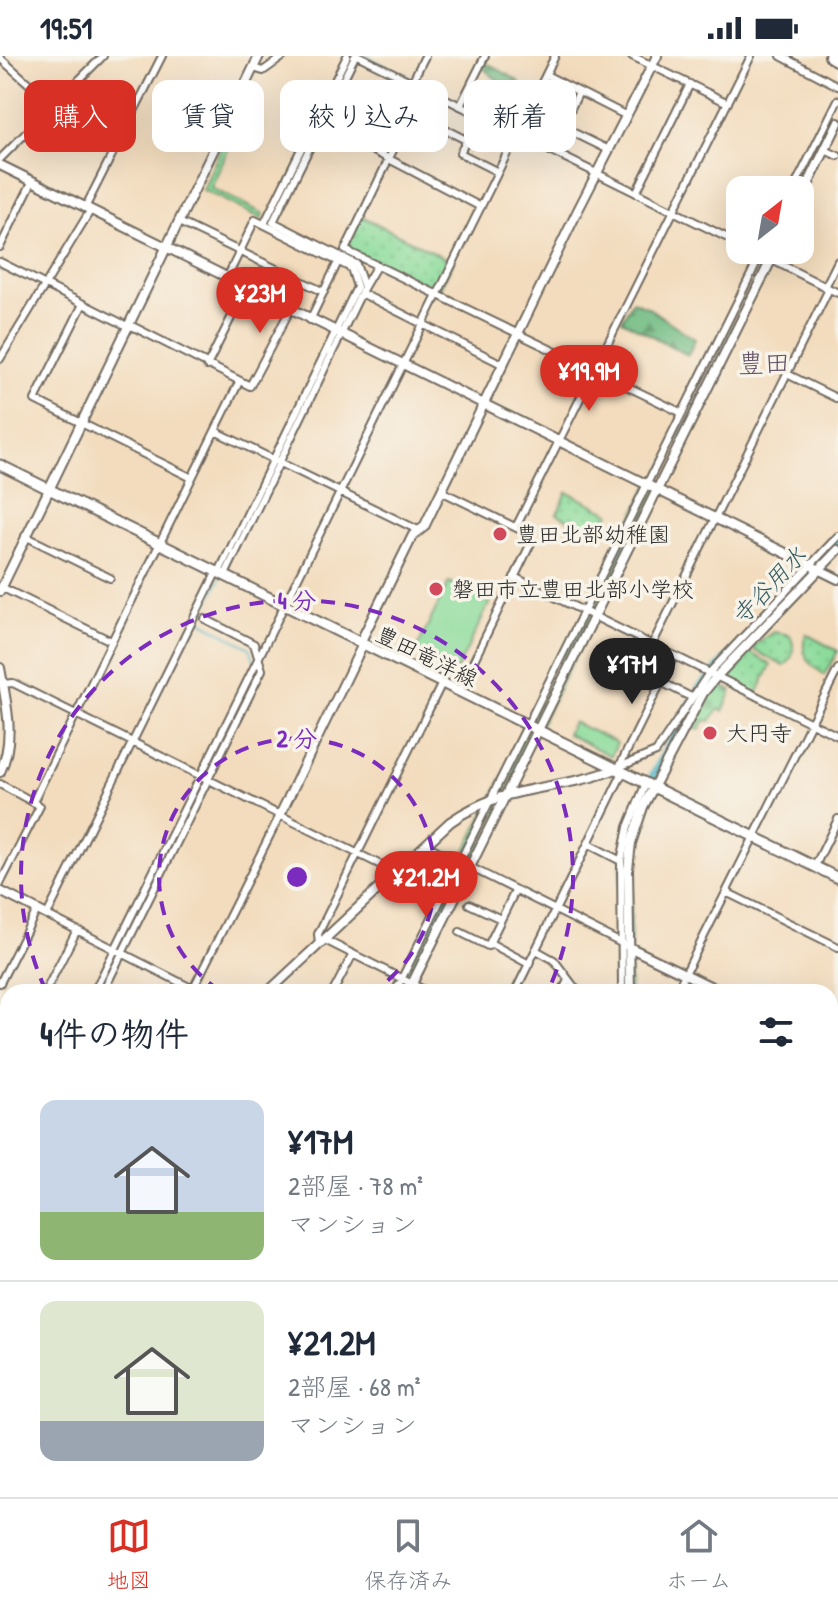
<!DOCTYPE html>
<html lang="ja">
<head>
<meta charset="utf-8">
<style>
  body { margin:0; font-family:"Patrick Hand","Klee One",sans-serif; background:#f2f2f3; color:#1f2937; height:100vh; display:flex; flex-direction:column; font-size:30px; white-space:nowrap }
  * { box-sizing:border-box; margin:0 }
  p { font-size:26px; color:#747a83 }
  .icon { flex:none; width:44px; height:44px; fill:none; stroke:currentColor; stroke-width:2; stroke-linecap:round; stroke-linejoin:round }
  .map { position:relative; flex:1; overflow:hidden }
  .details { position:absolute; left:0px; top:928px; width:838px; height:514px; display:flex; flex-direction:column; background:#fff; border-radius:24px 24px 0 0; box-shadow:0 8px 32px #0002 }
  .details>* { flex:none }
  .hud { position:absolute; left:24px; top:24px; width:790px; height:72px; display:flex; gap:16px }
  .needle { width:52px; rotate:31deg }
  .buttons { position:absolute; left:726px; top:120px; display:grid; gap:16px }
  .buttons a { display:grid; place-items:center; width:88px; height:88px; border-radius:16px; background:#fff; box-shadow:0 8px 32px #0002; font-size:40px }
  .price { position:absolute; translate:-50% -68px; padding:0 18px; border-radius:28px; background:#d93025; color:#fff; font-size:26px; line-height:52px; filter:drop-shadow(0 2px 4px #0008) }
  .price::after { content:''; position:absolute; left:50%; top:48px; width:24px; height:18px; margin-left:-12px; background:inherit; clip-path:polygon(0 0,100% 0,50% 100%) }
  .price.active { background:#222; color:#fff }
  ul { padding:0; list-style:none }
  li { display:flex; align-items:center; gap:24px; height:200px; padding:0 40px }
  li+li { border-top:2px solid #e0e1e3 }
  li span { display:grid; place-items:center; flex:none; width:224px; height:160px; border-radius:16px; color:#555 }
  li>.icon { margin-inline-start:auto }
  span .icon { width:96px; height:96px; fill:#fffc; stroke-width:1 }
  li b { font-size:34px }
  h2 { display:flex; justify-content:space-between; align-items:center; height:96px; padding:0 40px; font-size:34px }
  .pill { padding:0 28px; border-radius:16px; background:#fff; box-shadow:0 8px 32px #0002; font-size:28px; line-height:72px }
  .pill.active { background:#d93025; color:#fff }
  .status { display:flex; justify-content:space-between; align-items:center; height:56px; padding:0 40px; background:#fff; direction:ltr }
  .status svg { height:22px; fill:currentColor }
  .tabs { display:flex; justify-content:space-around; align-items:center; height:112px; border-top:2px solid #e0e1e3; background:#fff; font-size:22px; color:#747a83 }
  .tabs a { display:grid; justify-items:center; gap:4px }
  .tabs .active { color:#d93025 }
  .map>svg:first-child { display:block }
  .grass { fill:url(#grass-dots); stroke:#5c8463; stroke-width:2 }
  .forest { fill:url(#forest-firs); stroke:#4e7457; stroke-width:2 }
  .cemetery { fill:url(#cemetery-stones); stroke:#5c8463; stroke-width:2 }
  .pitch { fill:#8cdc9b; stroke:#5c8463; stroke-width:2 }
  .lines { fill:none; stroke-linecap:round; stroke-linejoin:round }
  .stream { stroke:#48b4c5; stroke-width:2 }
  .river { stroke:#48b4c5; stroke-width:10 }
  .minor-casing { stroke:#71695e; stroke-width:10 }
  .tertiary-casing { stroke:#71695e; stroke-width:12 }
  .secondary-casing { stroke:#71695e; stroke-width:13 }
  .trunk-casing { stroke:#71695e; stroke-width:15 }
  .motorway-casing { stroke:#71695e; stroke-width:16 }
  .minor { stroke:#fff; stroke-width:6 }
  .tertiary { stroke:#fff; stroke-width:8 }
  .secondary { stroke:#fff; stroke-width:9 }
  .trunk { stroke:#fff; stroke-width:11 }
  .motorway { stroke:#fff; stroke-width:12 }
  .ring { fill:none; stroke:#7b2cbf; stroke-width:4; stroke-dasharray:14 10 }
  .poi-dot { fill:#d1495b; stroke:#f7f3e8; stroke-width:3 }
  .labels { text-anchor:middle; stroke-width:7; stroke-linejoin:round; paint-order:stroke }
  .poi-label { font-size:22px; fill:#2b2b2b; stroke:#f7f3e8; text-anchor:start }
  .street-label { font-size:22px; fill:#2b2b2b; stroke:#f7f3e8 }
  .water-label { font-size:24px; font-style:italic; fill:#355b61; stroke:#f7f3e8 }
  .quarter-label { font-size:26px; fill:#615066; stroke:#f7f3e8 }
  .centre { fill:#7b2cbf; stroke:#f7f3e8; stroke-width:4 }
  .ring-label { font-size:24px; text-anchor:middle; font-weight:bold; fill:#7b2cbf; stroke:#f7f3e8; stroke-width:7; stroke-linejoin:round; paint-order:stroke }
</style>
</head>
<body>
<div class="status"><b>19:51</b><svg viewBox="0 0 49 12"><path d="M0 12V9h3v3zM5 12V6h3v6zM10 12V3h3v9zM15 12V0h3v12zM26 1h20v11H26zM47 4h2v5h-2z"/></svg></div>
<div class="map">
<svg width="838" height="1441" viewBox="0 0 838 1441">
  <defs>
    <pattern id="grass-dots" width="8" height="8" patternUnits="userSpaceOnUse" patternTransform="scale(2)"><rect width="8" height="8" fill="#8cdc9b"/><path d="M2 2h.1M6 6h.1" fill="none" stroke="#79bd86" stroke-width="1.8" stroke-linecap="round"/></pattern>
    <pattern id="forest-firs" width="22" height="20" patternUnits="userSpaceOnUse" patternTransform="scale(2)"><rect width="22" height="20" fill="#71bc83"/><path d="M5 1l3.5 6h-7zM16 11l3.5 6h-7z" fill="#5d996b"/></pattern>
    <pattern id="cemetery-stones" width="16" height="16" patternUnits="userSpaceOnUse" patternTransform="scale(2)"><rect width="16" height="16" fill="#8cdc9b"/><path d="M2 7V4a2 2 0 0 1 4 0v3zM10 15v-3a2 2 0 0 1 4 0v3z" fill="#79bd86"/></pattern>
  </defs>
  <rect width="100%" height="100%" fill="#f7f3e8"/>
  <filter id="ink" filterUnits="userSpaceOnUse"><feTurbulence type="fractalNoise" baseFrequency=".0125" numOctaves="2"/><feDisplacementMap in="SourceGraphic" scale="16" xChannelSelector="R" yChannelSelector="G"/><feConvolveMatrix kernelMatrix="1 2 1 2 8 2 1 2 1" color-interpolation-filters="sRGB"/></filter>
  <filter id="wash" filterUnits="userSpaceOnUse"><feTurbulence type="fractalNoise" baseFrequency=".006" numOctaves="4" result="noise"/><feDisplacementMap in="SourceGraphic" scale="32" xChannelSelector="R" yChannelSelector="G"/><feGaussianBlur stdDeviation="1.8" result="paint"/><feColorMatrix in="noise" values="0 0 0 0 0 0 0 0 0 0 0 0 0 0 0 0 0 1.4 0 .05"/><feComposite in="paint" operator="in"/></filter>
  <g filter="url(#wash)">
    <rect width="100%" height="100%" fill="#f3dcbd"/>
    <path class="grass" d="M 223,87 L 229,91 L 211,132 L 264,158 L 262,163 L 203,134 Z
      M 361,160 L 453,206 L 438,236 L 345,194 Z
      M 648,430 L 658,434 L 407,936 L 395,936 Z
      M 567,436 L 610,457 L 600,479 L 557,458 Z
      M 838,482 L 838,494 L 716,621 L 672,695 L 632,783 L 630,936 L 623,936 L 620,813 L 626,777 L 646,727 L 675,673 L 705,625 Z
      M 774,576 L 790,579 C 795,590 795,602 784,610 L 754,594 L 755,589 Z
      M 806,578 L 838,595 L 825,619 C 809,609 799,597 806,578 Z
      M 746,594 L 771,609 L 757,638 L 719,620 Z"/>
    <path class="forest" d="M 483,8 L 491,9 L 520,26 L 520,32 L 505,54 L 500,53 L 498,41 L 502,28 L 482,11 Z
      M 632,245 L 647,251 L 695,283 L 688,299 L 622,264 Z"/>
    <path class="cemetery" d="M 719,629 L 732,635 L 723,655 L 719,653 L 710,665 L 705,664 L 699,674 L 690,670 L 703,647 Z"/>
    <path class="pitch" d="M 449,526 L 490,546 L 457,614 L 416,594 Z
      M 573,666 L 617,687 L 611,700 L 567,678 Z"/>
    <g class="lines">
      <path class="stream" d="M 366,0 L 411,22
        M 318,67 L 352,0
        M 800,134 L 838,56
        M 273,169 L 269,167 L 316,73
        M 351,252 L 360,229
        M 654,430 L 770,194
        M 221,521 L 199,564 L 250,592 L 255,606
        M 591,555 L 651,435
        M 555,631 L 588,561
        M 500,737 L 531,679
        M 465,805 L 495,746
        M 119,893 L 257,612
        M 98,936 L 116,899
        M 400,936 L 462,811
        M 123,1441 L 126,1434
        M 628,1441 L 630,1437"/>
      <path class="river" d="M 700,633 L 838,485
        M 653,722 L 692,647
        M 625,896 L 624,821 L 628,789
        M 587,1441 L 589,1434"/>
    </g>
  </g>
  <g filter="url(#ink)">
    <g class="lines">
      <g class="minor-casing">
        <path id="minor" d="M 359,0 L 740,188
          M 632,0 L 728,47
          M 781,0 L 838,30
          M 0,2 L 54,50 L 70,58
          M 253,12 L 263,15 L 284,0
          M 546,19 L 627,60
          M 412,26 L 425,0
          M 460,50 L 485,0
          M 411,56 L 466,84
          M 479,59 L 460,97 L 498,116
          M 317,70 L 345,80 L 481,151
          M 562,71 L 609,94
          M 825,94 L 838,100
          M 550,95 L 579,36
          M 0,103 L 103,0
          M 793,134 L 838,44
          M 636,137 L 690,28
          M 85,152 L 162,0
          M 179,166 L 324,236
          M 264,168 L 347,0
          M 0,191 L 32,126
          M 345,194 L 682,357
          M 345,194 L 423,32
          M 752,194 L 838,237
          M 0,206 L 129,271
          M 364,231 L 377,209
          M 825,231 L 838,205
          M 361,237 L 504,309
          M 83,248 L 35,344 L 192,422
          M 310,264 L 339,204
          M 130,269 L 250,330 L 290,254
          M 0,303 L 90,155
          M 207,310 L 246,232
          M 787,318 L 838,343
          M 215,375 L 420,475
          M 441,435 L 527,477 L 531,487 L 459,635
          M 516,471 L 751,0
          M 25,480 L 110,522
          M 219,516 L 357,231 L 351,212 L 255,164 L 227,222
          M 225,519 L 364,231 L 356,208 L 273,166 L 355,0
          M 514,521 L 838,680
          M 1,531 L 111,585
          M 652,589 L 829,233
          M 611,601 L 691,641
          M 1,628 L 13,627 L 397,817
          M 619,711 L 656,696 L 709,617 L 838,480
          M 619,711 L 674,600
          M 0,728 L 33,746 L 239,326
          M 588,788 L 621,805
          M 426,789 L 629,891
          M 815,810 L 838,763
          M 0,828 L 40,750 L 33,746
          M 726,836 L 838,891
          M 469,848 L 501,863
          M 460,876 L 488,890 L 515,835
          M 325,884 L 428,936
          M 490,887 L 529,908
          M 319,888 L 318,878 L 442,627
          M 536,894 L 554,904 L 578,936
          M 0,927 L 37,854
          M 192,935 L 280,759
          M 45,936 L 77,874
          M 94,936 L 555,0
          M 103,936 L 262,614 L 254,588 L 205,563
          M 199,936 L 47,859 L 217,515
          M 333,936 L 353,898
          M 395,936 L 763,194
          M 515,936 L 623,716
          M 562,936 L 568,924
          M 622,936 L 621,805 L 628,771 L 646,727
          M 676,936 L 838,613
          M 0,998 L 8,1002
          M 830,1038 L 838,1022
          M 830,1136 L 838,1140
          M 0,1153 L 8,1141
          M 0,1233 L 8,1235
          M 0,1277 L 8,1279
          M 830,1308 L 838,1312
          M 0,1366 L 8,1350
          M 830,1382 L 838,1366
          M 830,1432 L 838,1434
          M 152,1434 L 166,1441
          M 635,1434 L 666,1441
          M 448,1436 L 458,1441
          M 115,1441 L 119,1434
          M 267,1441 L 270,1434
          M 583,1441 L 585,1434"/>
      </g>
      <g class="tertiary-casing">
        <path id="tertiary" d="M 0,109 L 838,523
          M 800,145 L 838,67
          M 0,535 L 259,0
          M 360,587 L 413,479 L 424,471 L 578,154 L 657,0
          M 0,612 C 6,646 16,683 0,716
          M 280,759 L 363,588
          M 0,835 L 47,859
          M 629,891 L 722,936
          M 268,936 L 450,766 C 505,727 557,736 616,713
          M 408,936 L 776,194
          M 630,936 L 628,813 L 631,787 L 643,751 L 703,637 L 716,621 L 838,494
          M 830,990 L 838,994
          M 0,1162 L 8,1167
          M 0,1193 L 8,1189
          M 131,1441 L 135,1434
          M 593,1441 L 595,1434"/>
      </g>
      <g class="secondary-casing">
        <path id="secondary" d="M 0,409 L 838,822"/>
      </g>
      <g class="trunk-casing">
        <path id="trunk" d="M 0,1247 L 8,1251
          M 0,1259 L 8,1261
          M 692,1434 L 731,1441
          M 734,1434 L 765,1441
          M 770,1434 L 802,1441"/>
      </g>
      <g class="motorway-casing">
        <path id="motorway" d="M 831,0 L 838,4"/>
      </g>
      <use href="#minor" class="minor"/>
      <use href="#tertiary" class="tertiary"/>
      <use href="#secondary" class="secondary"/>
      <use href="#trunk" class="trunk"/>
      <use href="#motorway" class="motorway"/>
    </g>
  </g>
  <g class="ring">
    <path d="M220 935A138 138 0 1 1 374 935"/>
    <path d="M46 935A276 276 0 1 1 548 935"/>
  </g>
  <g class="poi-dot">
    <circle cx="500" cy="478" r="8"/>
    <circle cx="436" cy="533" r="8"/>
    <circle cx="710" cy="677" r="8"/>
  </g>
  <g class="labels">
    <g class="poi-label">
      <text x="516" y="486">豊田北部幼稚園</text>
      <text x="452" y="541">磐田市立豊田北部小学校</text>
      <text x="726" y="685">大円寺</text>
    </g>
    <g class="street-label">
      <text transform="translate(427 600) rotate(26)" y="8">豊田竜洋線</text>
    </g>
    <g class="water-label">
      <text transform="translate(769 530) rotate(-47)" y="8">寺谷用水</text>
    </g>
    <g class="quarter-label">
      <text x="764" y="316">豊田</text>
    </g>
  </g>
  <circle cx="297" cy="821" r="12" class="centre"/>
  <g class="ring-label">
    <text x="297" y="553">4 分</text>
    <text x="297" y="691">2 分</text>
  </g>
</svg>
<div class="buttons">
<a><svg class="needle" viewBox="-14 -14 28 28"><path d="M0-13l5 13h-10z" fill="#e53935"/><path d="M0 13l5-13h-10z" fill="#747a83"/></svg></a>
</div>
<b class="price" style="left:260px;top:279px">¥23M</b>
<b class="price" style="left:589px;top:357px">¥19.9M</b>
<b class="price active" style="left:632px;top:650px">¥17M</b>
<b class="price" style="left:426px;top:863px">¥21.2M</b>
<div class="hud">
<a class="pill active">購入</a>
<a class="pill">賃貸</a>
<a class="pill">絞り込み</a>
<a class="pill">新着</a>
</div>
<section class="details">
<h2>4件の物件<svg class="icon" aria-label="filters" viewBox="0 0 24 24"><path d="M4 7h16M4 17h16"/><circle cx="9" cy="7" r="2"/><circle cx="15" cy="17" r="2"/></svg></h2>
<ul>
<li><span style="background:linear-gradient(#c9d6e8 70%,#8fb573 0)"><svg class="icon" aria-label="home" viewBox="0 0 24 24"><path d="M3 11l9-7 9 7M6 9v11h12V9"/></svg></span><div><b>¥17M</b><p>2部屋 · 78 m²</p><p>マンション</p></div></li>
<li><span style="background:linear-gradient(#dfe7d0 75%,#9aa5b1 0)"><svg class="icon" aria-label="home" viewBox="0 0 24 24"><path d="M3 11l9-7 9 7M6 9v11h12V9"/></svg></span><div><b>¥21.2M</b><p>2部屋 · 68 m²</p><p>マンション</p></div></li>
</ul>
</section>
</div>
<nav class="tabs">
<a class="active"><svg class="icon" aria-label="map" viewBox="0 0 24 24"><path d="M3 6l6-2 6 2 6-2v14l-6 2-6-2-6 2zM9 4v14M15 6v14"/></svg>地図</a>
<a><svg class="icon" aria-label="saved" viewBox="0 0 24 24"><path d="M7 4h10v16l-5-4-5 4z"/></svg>保存済み</a>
<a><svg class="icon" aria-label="home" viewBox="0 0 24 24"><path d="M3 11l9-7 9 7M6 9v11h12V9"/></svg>ホーム</a>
</nav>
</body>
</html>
